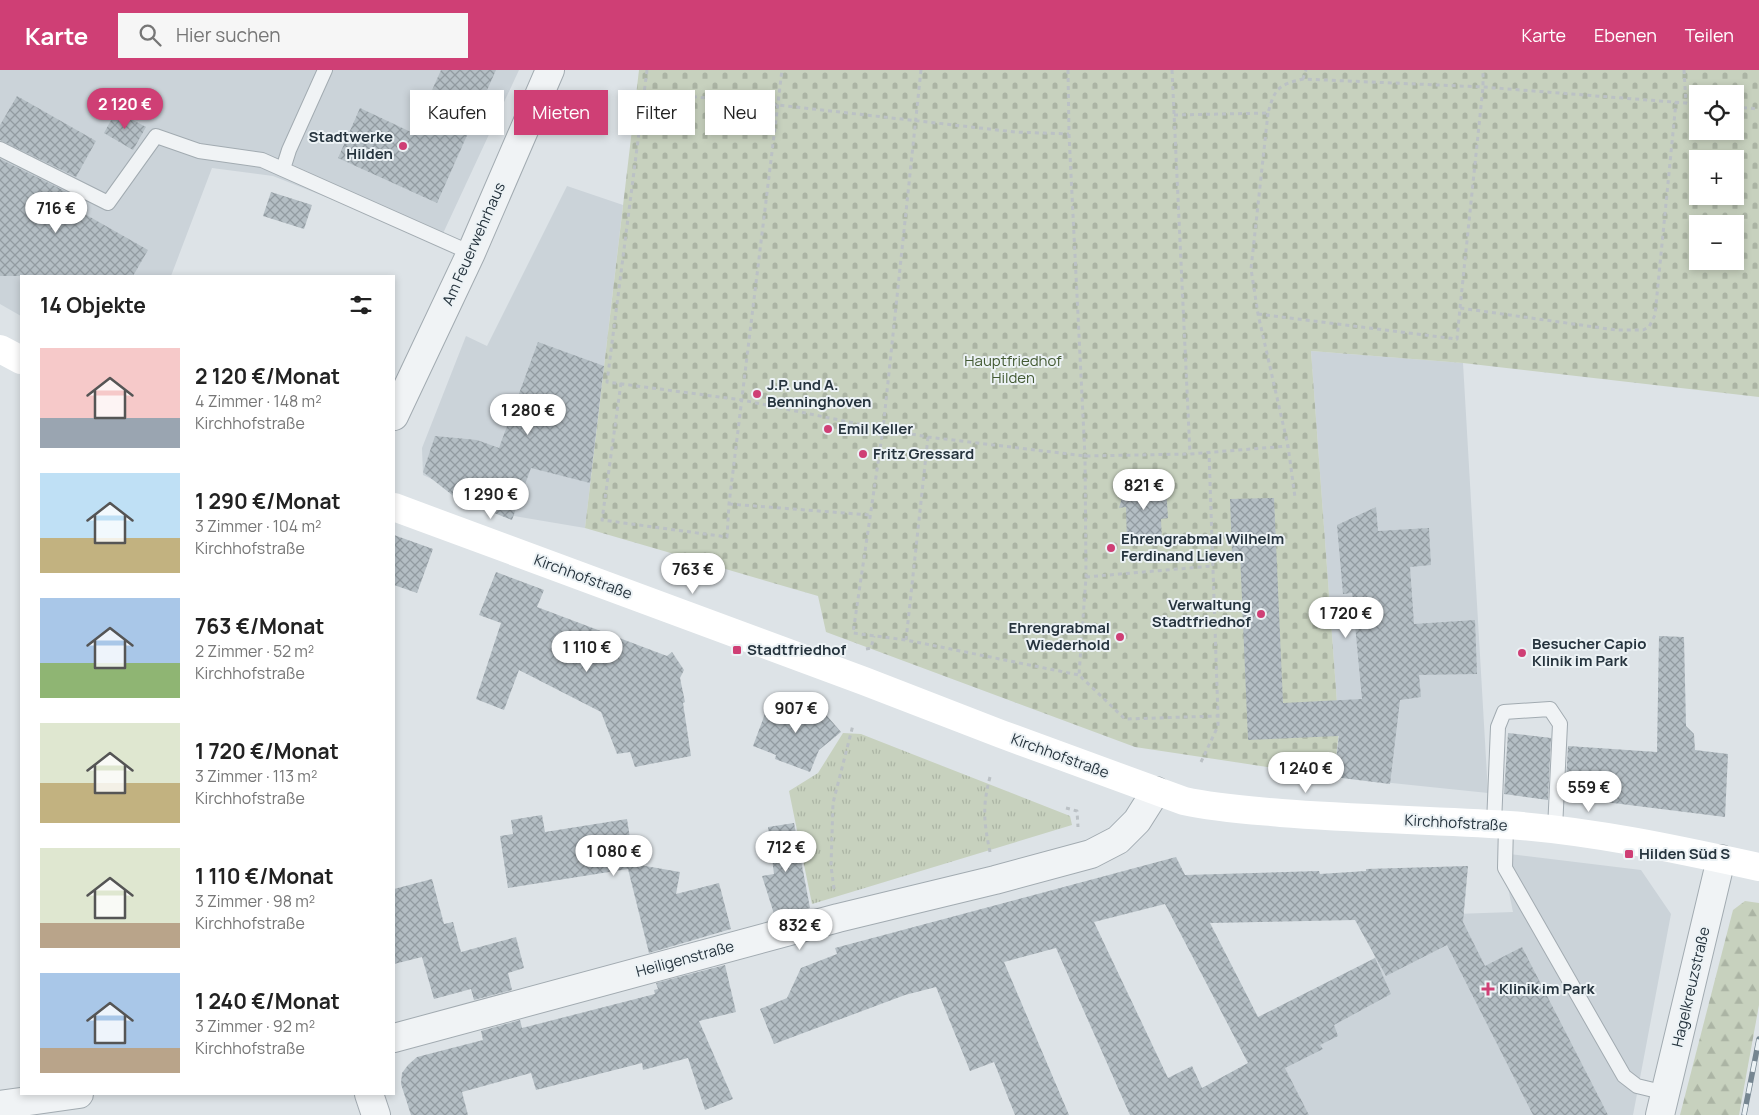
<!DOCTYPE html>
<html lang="de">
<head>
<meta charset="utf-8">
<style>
  body { margin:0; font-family:Manrope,sans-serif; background:#f6f6f6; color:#222; height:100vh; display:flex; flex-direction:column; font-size:19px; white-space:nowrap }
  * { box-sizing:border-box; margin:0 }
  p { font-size:16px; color:#767676 }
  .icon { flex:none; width:28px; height:28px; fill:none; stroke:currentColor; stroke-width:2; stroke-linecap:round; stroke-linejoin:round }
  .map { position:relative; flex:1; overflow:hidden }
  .sheet { position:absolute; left:20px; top:205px; width:375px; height:820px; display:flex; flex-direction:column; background:#fff; border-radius:0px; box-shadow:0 2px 8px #0003 }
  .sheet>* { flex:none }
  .guide { position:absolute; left:410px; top:20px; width:475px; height:45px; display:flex; gap:10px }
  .tools { position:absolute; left:1689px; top:15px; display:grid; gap:10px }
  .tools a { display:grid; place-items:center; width:55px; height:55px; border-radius:0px; background:#fff; box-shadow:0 2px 8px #0003; font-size:25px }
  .price { position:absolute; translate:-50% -42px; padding:0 11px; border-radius:18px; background:#fff; color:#222; font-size:16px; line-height:32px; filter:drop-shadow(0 1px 2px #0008) }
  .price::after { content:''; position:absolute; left:50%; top:30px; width:15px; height:11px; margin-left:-8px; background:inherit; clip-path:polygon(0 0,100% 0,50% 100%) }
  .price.active { background:#cf3f75; color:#fff }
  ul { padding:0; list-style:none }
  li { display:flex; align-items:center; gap:15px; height:125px; padding:0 20px }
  li span { display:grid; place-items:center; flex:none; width:140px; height:100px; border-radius:0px; color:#555 }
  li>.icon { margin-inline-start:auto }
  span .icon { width:60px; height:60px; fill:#fffc; stroke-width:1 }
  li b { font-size:21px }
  h2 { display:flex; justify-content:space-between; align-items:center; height:60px; padding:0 20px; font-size:21px }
  .tag { padding:0 18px; border-radius:0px; background:#fff; box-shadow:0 2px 8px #0003; font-size:18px; line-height:45px }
  .tag.active { background:#cf3f75; color:#fff }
  header { display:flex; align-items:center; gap:30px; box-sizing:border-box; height:70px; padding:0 25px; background:#cf3f75; color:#fff }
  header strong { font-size:24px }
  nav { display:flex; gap:28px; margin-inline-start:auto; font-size:18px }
  .search { width:350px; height:45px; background:#f6f6f6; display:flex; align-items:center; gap:12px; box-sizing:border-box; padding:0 18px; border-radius:0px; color:#767676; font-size:19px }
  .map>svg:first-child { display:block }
  .built { fill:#cbd3d9 }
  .grass { fill:url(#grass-tufts) }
  .forest { fill:url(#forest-firs) }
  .cemetery { fill:url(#cemetery-stones); fill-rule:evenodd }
  .building { fill:url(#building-cross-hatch); fill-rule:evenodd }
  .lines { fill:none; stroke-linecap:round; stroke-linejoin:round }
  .lane-casing { stroke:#a2abb1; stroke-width:16 }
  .street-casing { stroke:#a2abb1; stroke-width:30 }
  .path { stroke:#bbc1c5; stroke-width:3; stroke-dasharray:4 4; stroke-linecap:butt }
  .lane { stroke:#f0f3f5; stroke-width:14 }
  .street { stroke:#f0f3f5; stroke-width:28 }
  .secondary { stroke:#fff; stroke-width:28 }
  .rail-casing { stroke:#768691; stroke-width:5.5 }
  .rail { stroke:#ecf2f5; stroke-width:4; stroke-dasharray:11; stroke-linecap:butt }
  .poi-dot { fill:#cf3f75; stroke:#ecf2f5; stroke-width:2 }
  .labels { text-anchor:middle; stroke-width:4; stroke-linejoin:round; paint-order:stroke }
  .poi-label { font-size:15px; font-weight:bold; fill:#26343e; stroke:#ecf2f5; text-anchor:start }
  .street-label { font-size:15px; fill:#26343e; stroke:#ecf2f5 }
  .park-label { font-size:15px; fill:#435a33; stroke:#ecf2f5 }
</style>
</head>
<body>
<header>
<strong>Karte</strong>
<div class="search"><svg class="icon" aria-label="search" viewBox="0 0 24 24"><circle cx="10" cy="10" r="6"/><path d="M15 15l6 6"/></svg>Hier suchen</div>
<nav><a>Karte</a><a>Ebenen</a><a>Teilen</a></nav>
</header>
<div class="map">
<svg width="1759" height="1045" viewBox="0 0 1759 1045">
  <defs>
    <pattern id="grass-tufts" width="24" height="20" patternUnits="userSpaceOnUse" patternTransform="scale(1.25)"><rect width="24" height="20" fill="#c7d1be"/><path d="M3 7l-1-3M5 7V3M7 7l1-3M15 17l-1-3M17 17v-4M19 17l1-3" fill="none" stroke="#abb4a4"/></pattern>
    <pattern id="forest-firs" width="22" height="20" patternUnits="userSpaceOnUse" patternTransform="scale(1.25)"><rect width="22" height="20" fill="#c7d1be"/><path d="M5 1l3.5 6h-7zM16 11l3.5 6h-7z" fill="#abb4a4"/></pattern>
    <pattern id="cemetery-stones" width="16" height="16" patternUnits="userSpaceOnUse" patternTransform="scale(1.25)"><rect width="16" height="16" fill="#c7d1be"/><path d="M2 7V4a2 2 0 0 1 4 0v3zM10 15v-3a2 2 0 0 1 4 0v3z" fill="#abb4a4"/></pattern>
    <pattern id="building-cross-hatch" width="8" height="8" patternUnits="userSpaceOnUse" patternTransform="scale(1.25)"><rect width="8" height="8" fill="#b4bec4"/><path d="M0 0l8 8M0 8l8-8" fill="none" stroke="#929ba1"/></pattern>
  </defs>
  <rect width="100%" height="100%" fill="#dde3e7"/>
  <path class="built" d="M 0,0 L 519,0 L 439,172 L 273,106 L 212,98 L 171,206 L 21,206 L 21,246 L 0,234 Z
    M 567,116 L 623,135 L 585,458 L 514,446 L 423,405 L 422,378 L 466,266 L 487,276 Z
    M 1311,281 L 1463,293 L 1488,723 L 1334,707 L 1339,660 Z
    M 1501,783 L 1641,800 L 1671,844 L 1633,1045 L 1309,1045 L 1261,951 L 1375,888 L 1368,847 L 1513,842 Z"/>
  <path class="grass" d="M 843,663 L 861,664 L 1070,746 L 1072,755 L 812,834 L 789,721 L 818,703 Z"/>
  <path class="forest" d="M 1745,831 L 1759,833 L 1759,935 L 1739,1045 L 1680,1045 L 1733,840 Z"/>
  <path class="cemetery" d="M 639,0 L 1759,0 L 1759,327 L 1463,293 L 1311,281 L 1339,660 L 1334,707 L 1135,677 L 826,562 L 818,526 L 585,458 ZM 1698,24 L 1735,24 L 1735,61 L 1698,61 ZM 1698,89 L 1735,89 L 1735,126 L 1698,126 ZM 1698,154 L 1735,154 L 1735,191 L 1698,191 Z"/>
  <path class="building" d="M 441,0 L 496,0 L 437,133 L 338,88 L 360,38 L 413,63 Z
    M 17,26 L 96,71 L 76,107 L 0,70 L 0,55 Z
    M 116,41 L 146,57 L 133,80 L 104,63 Z
    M 0,89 L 67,122 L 62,131 L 148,180 L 133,206 L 0,206 Z
    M 271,122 L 312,135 L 304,159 L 263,146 Z
    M 538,272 L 604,296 L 590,413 L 531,398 L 512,450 L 456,428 L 423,402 L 435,366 L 477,370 L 499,378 Z
    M 1143,402 L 1154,417 L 1166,417 L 1168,448 L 1161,449 L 1162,472 L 1127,474 L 1126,437 L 1119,438 L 1125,417 Z
    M 1274,428 L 1283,633 L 1362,629 L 1352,523 L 1343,524 L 1337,455 L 1376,437 L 1378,461 L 1429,458 L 1431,495 L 1410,497 L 1414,554 L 1475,550 L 1477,604 L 1419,605 L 1421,627 L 1400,630 L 1390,714 L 1334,707 L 1339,666 L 1248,670 L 1240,483 L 1232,483 L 1230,429 Z
    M 394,465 L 433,479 L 417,523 L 394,515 Z
    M 496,502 L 544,520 L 537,537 L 667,586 L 672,582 L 684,600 L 680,608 L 685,632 L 683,633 L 691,686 L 635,697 L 630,682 L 617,684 L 601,642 L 519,600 L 504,640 L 476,629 L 501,553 L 479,545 Z
    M 1659,566 L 1684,567 L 1686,656 L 1694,664 L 1695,680 L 1728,684 L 1725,747 L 1565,727 L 1568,676 L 1657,682 Z
    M 815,632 L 841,662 L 819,680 L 810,702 L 775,689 L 776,685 L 753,676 L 766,641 Z
    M 1508,663 L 1551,668 L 1548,730 L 1504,724 Z
    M 542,745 L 545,762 L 627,749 L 634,794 L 680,802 L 676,824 L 719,813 L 731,859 L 649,883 L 628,799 L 508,818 L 500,766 L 513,764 L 511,750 Z
    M 794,753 L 810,838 L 775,847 L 762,806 L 774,804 L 768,757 Z
    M 1176,787 L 1185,805 L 1319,801 L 1320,804 L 1366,801 L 1366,799 L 1468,796 L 1463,852 L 1485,896 L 1522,877 L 1608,1045 L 1533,1045 L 1447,875 L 1386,906 L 1355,850 L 1210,853 L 1258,947 L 1375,888 L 1391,924 L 1334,955 L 1338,966 L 1320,975 L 1323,979 L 1285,998 L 1309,1045 L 1130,1045 L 1056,878 L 1004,892 L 1069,1045 L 1015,1045 L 994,992 L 970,1001 L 936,917 L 905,925 L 774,974 L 760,939 L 787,928 L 801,898 L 837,884 L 835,878 ZM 1165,834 L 1248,993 L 1202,1018 L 1192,996 L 1168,1008 L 1094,852 Z
    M 432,809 L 444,854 L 453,852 L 461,882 L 516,867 L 524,898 L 508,903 L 512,920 L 474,930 L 471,919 L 434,929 L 422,887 L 394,894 L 394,819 Z
    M 725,895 L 736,942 L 699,951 L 733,1029 L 705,1040 L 688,988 L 643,1000 L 642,993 L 536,1020 L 531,1003 L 462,1022 L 468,1045 L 411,1045 L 401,1014 L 402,1003 L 408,995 L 417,987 L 483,970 L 481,961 L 520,950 L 522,958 L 655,924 L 654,920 L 658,919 L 656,913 Z"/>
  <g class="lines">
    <g class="lane-casing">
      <path id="lane" d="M 0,79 L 108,133 L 156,66 L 199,81 L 262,90 L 471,183
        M 283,99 L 289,80 L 325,0
        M 1494,754 L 1498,657 L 1504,642 L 1550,639 L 1560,654 L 1555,759
        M 1506,755 L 1505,798 L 1624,1006 L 1637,1016 L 1666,1023"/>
    </g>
    <g class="street-casing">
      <path id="street" d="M 394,346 L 471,183 L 550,0
        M 394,968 L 838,848 L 995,810 L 1091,784 L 1118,770 L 1137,751 L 1156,721
        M 369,1024 L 376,1045
        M 0,1035 L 79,1024
        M 1660,1045 L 1721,789"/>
    </g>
    <path class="path" d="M 647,0 L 607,312 L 742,330 L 883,359 L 928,367 L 1085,386 L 1190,384 L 1288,376
      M 921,0 L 883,359 L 853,563 L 906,570 L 1079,605
      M 1068,0 L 1069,64 L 1085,386 L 1086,507 L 1079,605 L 1125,649 L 1218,646
      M 1172,0 L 1190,384
      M 1684,0 L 1686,33
      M 1303,9 L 1306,0
      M 645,22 L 778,35 L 1015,62 L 1069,64
      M 1735,37 L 1759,39
      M 1268,43 L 1251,199 L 1258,244 L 1288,376 L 1295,427
      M 1174,45 L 1268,43 C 1275,18 1278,15 1303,9 L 1483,17 L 1698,34
      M 1460,238 L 1483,17 L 1483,0
      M 1258,244 L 1457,269 L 1460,238 L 1616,260 L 1643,260 L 1649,257 L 1655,245 L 1676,32
      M 621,313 L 602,450 L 727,467 L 729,434 L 782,0
      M 729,434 L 870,445
      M 1086,507 L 1212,496
      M 906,570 L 928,367
      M 866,579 L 871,578 L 874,566
      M 1201,692 L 1218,656 L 1218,646 L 1209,382
      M 990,707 C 982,737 984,753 990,782
      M 1066,738 L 1077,741 L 1078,757
      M 834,819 L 831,796 L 833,733 L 853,655"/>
    <use href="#lane" class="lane"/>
    <use href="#street" class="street"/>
    <path class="secondary" d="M 0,279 L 21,290
      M 394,437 L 864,611 L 1001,664 L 1184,731 C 1216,738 1248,740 1281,743 C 1357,749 1433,750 1509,755 C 1593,761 1676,779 1759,797"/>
    <g class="rail-casing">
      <path id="rail" d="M 1744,1045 L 1759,969"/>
    </g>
    <use href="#rail" class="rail"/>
  </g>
  <g class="poi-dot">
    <circle cx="403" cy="76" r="5"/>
    <circle cx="757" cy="324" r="5"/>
    <circle cx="828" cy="359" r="5"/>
    <circle cx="863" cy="384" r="5"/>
    <circle cx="1111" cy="478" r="5"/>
    <circle cx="1261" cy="544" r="5"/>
    <circle cx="1120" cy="567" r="5"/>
    <rect x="732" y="575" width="10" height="10" rx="2.5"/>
    <circle cx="1522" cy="583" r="5"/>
    <rect x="1624" y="779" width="10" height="10" rx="2.5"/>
    <path d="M1485.5 911.5h5v5h5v5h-5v5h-5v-5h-5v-5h5z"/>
  </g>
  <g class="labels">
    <g class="poi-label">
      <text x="393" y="72" text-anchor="end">Stadtwerke<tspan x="393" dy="17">Hilden</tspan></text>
      <text x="767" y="320">J.P. und A.<tspan x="767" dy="17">Benninghoven</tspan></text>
      <text x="838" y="364">Emil Keller</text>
      <text x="873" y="389">Fritz Gressard</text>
      <text x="1121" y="474">Ehrengrabmal Wilhelm<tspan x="1121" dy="17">Ferdinand Lieven</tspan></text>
      <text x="1251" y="540" text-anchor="end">Verwaltung<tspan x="1251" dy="17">Stadtfriedhof</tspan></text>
      <text x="1110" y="563" text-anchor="end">Ehrengrabmal<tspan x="1110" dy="17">Wiederhold</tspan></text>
      <text x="1532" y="579">Besucher Capio<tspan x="1532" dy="17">Klinik im Park</tspan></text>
      <text x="747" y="585">Stadtfriedhof</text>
      <text x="1639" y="789">Hilden Süd S</text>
      <text x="1499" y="924">Klinik im Park</text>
    </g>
    <g class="street-label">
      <text transform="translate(474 174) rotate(-66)" y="5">Am Feuerwehrhaus</text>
      <text transform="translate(583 507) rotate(20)" y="5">Kirchhofstraße</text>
      <text transform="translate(1060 686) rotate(20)" y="5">Kirchhofstraße</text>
      <text transform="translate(1456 753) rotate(3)" y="5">Kirchhofstraße</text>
      <text transform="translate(685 889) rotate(-15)" y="5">Heiligenstraße</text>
      <text transform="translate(1691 917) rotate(-77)" y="5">Hagelkreuzstraße</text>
    </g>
    <g class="park-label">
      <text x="1013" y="296">Hauptfriedhof<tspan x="1013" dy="17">Hilden</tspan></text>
    </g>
  </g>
</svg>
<div class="tools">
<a><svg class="icon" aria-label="locate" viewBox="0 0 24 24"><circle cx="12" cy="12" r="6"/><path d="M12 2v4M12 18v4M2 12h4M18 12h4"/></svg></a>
<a>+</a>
<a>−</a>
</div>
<b class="price active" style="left:125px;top:60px">2 120 €</b>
<b class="price" style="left:56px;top:164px">716 €</b>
<b class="price" style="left:528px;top:366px">1 280 €</b>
<b class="price" style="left:1144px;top:441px">821 €</b>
<b class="price" style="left:491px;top:450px">1 290 €</b>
<b class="price" style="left:693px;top:525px">763 €</b>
<b class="price" style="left:1346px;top:569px">1 720 €</b>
<b class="price" style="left:587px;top:603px">1 110 €</b>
<b class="price" style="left:796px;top:664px">907 €</b>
<b class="price" style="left:1306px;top:724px">1 240 €</b>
<b class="price" style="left:1589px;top:743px">559 €</b>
<b class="price" style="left:786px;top:803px">712 €</b>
<b class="price" style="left:614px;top:807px">1 080 €</b>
<b class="price" style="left:800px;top:881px">832 €</b>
<div class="guide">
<a class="tag">Kaufen</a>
<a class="tag active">Mieten</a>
<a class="tag">Filter</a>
<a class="tag">Neu</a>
</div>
<section class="sheet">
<h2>14 Objekte<svg class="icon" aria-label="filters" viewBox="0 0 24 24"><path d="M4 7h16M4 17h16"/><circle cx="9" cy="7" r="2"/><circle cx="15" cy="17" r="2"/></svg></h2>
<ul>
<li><span style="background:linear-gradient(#f6c9c9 70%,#9aa5b1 0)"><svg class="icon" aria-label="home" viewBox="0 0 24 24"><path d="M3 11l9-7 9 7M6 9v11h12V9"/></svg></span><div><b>2 120 €/Monat</b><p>4 Zimmer · 148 m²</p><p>Kirchhofstraße</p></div></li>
<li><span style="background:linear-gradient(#bfe0f5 65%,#c2b280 0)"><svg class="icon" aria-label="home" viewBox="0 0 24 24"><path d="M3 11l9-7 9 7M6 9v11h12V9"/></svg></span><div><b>1 290 €/Monat</b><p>3 Zimmer · 104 m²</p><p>Kirchhofstraße</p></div></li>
<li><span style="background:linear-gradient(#a9c7e8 65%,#8fb573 0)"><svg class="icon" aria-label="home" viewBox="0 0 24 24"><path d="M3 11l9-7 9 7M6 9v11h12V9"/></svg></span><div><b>763 €/Monat</b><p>2 Zimmer · 52 m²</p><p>Kirchhofstraße</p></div></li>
<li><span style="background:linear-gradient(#dfe7d0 60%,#c2b280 0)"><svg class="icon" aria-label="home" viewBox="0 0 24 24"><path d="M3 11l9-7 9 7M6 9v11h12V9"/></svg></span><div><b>1 720 €/Monat</b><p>3 Zimmer · 113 m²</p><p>Kirchhofstraße</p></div></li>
<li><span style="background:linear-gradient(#dfe7d0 75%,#b9a48a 0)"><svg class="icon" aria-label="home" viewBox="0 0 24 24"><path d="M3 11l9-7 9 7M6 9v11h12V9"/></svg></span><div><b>1 110 €/Monat</b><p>3 Zimmer · 98 m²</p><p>Kirchhofstraße</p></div></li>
<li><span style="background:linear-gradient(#a9c7e8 75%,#b9a48a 0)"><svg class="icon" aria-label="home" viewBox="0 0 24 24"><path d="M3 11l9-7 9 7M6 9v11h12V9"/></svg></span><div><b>1 240 €/Monat</b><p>3 Zimmer · 92 m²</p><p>Kirchhofstraße</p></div></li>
</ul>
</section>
</div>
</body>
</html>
